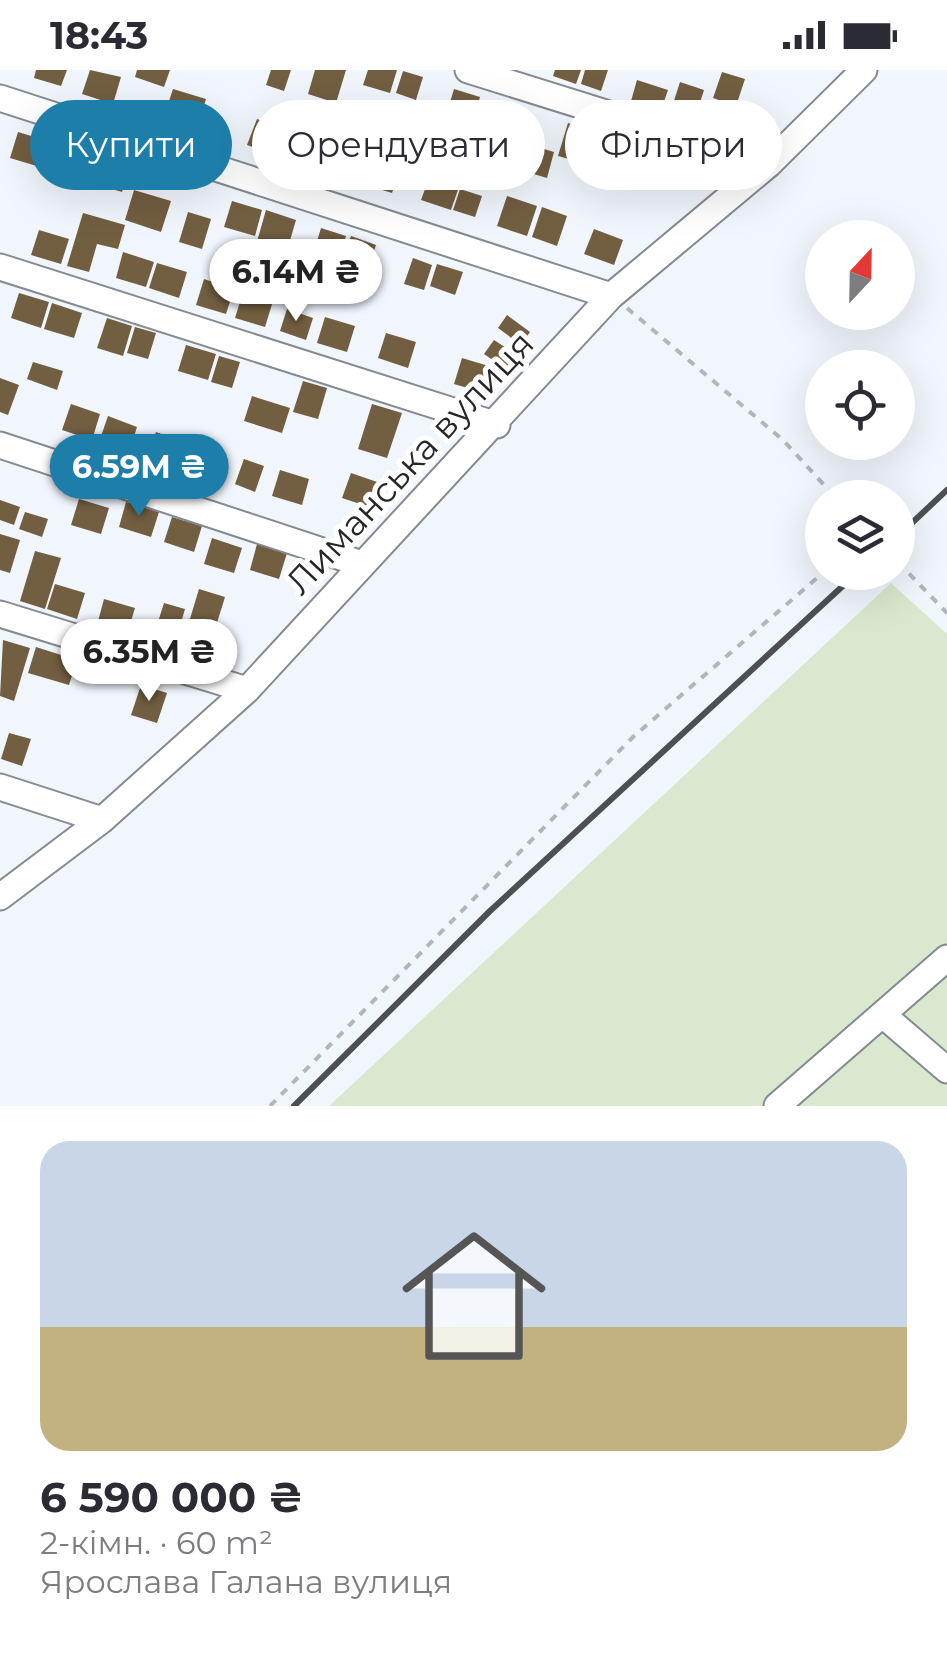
<!DOCTYPE html>
<html lang="uk">
<head>
<meta charset="utf-8">
<style>
  body { margin:0; font-family:Montserrat,sans-serif; background:#f2f2f3; color:#2b2b33; height:100vh; display:flex; flex-direction:column; font-size:38px; white-space:nowrap }
  * { box-sizing:border-box; margin:0 }
  p { font-size:32px; color:#7c7c81 }
  .icon { flex:none; width:55px; height:55px; fill:none; stroke:currentColor; stroke-width:2; stroke-linecap:round; stroke-linejoin:round }
  .map { position:relative; height:1036px; overflow:hidden }
  .drawer { display:flex; flex-direction:column; background:#fff; flex:1 }
  .drawer>* { flex:none }
  .guide { position:absolute; left:30px; top:30px; width:888px; height:90px; display:flex; gap:20px }
  .needle { width:65px; rotate:22deg }
  .fabs { position:absolute; left:805px; top:150px; display:grid; gap:20px }
  .fabs a { display:grid; place-items:center; width:110px; height:110px; border-radius:50%; background:#fff; box-shadow:0 10px 40px #0002; font-size:50px }
  .price { position:absolute; translate:-50% -85px; padding:0 22px; border-radius:35px; background:#fff; color:#222; font-size:32px; line-height:65px; filter:drop-shadow(0 2px 5px #0008) }
  .price::after { content:''; position:absolute; left:50%; top:60px; width:30px; height:22px; margin-left:-15px; background:inherit; clip-path:polygon(0 0,100% 0,50% 100%) }
  .price.current { background:#1e7eaa; color:#fff }
  ul { padding:0; list-style:none }
  li { display:grid; align-content:center; gap:20px; height:530px; padding:0 40px }
  li span { display:grid; place-items:center; height:310px; border-radius:30px; color:#555 }
  li>.icon { margin-inline-start:auto }
  span .icon { width:180px; height:180px; fill:#fffc; stroke-width:1 }
  li b { font-size:42px }
  .pill { padding:0 35px; border-radius:45px; background:#fff; box-shadow:0 10px 40px #0002; font-size:35px; line-height:90px }
  .pill.current { background:#1e7eaa; color:#fff }
  .status { display:flex; justify-content:space-between; align-items:center; height:70px; padding:0 50px; background:#fff; direction:ltr }
  .status svg { height:28px; fill:currentColor }
  .map>svg:first-child { display:block }
  .green { fill:#dae8cf }
  .building { fill:#725e41 }
  .lines { fill:none; stroke-linecap:round; stroke-linejoin:round }
  .minor-casing { stroke:#858a90; stroke-width:29 }
  .path { stroke:#b2b6bc; stroke-width:4; stroke-dasharray:8 8; stroke-linecap:butt }
  .minor { stroke:#fff; stroke-width:25 }
  .rail { stroke:#4d4f52; stroke-width:6 }
  .labels { text-anchor:middle; stroke-width:10; stroke-linejoin:round; paint-order:stroke }
  .street-label { font-size:35px; fill:#242628; stroke:#fff }
</style>
</head>
<body>
<div class="status"><b>18:43</b><svg viewBox="0 0 49 12"><path d="M0 12V9h3v3zM5 12V6h3v6zM10 12V3h3v9zM15 12V0h3v12zM26 1h20v11H26zM47 4h2v5h-2z"/></svg></div>
<div class="map">
<svg width="947" height="1036" viewBox="0 0 947 1036">
  <rect width="100%" height="100%" fill="#f1f6fd"/>
  <path class="green" d="M 891,513 L 947,564 L 947,1036 L 329,1036 Z"/>
  <path class="building" d="M 36,0 L 67,0 L 61,16 L 34,8 Z
    M 90,0 L 121,7 L 113,34 L 82,24 Z
    M 137,0 L 170,0 L 164,17 L 135,7 Z
    M 271,0 L 291,0 L 284,21 L 266,15 Z
    M 315,0 L 346,0 L 336,33 L 308,24 Z
    M 368,0 L 397,0 L 390,23 L 363,15 Z
    M 555,0 L 581,0 L 576,14 L 553,6 Z
    M 585,0 L 608,0 L 601,21 L 581,14 Z
    M 403,1 L 423,7 L 416,30 L 396,23 Z
    M 722,2 L 745,9 L 736,36 L 713,28 Z
    M 637,10 L 668,20 L 661,40 L 631,31 Z
    M 680,12 L 704,20 L 694,51 L 670,43 Z
    M 173,19 L 206,29 L 196,60 L 163,49 Z
    M 454,19 L 480,27 L 473,50 L 447,42 Z
    M 484,30 L 515,39 L 507,64 L 476,55 Z
    M 257,49 L 287,60 L 277,86 L 247,75 Z
    M 568,53 L 593,60 L 583,93 L 558,86 Z
    M 290,61 L 315,69 L 305,95 L 280,87 Z
    M 18,62 L 48,71 L 40,97 L 10,88 Z
    M 621,70 L 652,81 L 641,114 L 605,101 Z
    M 518,71 L 554,82 L 547,108 L 510,97 Z
    M 65,78 L 95,87 L 88,110 L 58,101 Z
    M 345,80 L 370,89 L 362,114 L 336,105 Z
    M 100,87 L 130,96 L 122,122 L 92,113 Z
    M 375,90 L 400,99 L 392,123 L 366,115 Z
    M 431,103 L 460,114 L 451,140 L 421,130 Z
    M 460,119 L 482,126 L 475,147 L 453,140 Z
    M 134,120 L 171,131 L 161,162 L 125,150 Z
    M 507,126 L 537,136 L 527,166 L 497,156 Z
    M 232,131 L 262,140 L 255,166 L 224,157 Z
    M 542,137 L 567,146 L 557,176 L 532,167 Z
    M 266,140 L 296,150 L 286,184 L 256,175 Z
    M 188,142 L 211,149 L 202,179 L 179,172 Z
    M 83,143 L 125,155 L 118,179 L 97,174 L 89,202 L 67,196 Z
    M 321,158 L 346,166 L 339,189 L 314,181 Z
    M 594,159 L 623,170 L 614,195 L 584,184 Z
    M 39,160 L 69,169 L 61,194 L 31,185 Z
    M 351,166 L 376,175 L 366,205 L 340,196 Z
    M 123,182 L 154,192 L 146,217 L 116,208 Z
    M 413,188 L 432,195 L 424,220 L 404,214 Z
    M 157,193 L 187,202 L 179,228 L 149,218 Z
    M 437,194 L 463,202 L 455,225 L 430,216 Z
    M 204,209 L 234,219 L 226,244 L 196,235 Z
    M 243,222 L 273,231 L 265,257 L 235,248 Z
    M 19,223 L 49,232 L 41,258 L 11,248 Z
    M 52,233 L 82,243 L 74,268 L 44,259 Z
    M 287,239 L 313,248 L 306,270 L 280,261 Z
    M 507,245 L 530,262 L 521,275 L 498,258 Z
    M 325,247 L 355,256 L 347,282 L 317,273 Z
    M 107,248 L 132,256 L 123,286 L 97,278 Z
    M 135,257 L 156,263 L 148,289 L 127,283 Z
    M 386,263 L 416,272 L 408,298 L 378,288 Z
    M 494,270 L 520,287 L 510,302 L 484,284 Z
    M 186,275 L 216,284 L 208,310 L 178,301 Z
    M 219,286 L 240,292 L 232,318 L 211,312 Z
    M 462,288 L 492,297 L 484,323 L 454,314 Z
    M 33,292 L 63,301 L 57,320 L 27,309 Z
    M 0,308 L 19,315 L 8,345 L 0,342 Z
    M 303,311 L 327,318 L 318,349 L 293,342 Z
    M 252,326 L 290,338 L 282,363 L 244,351 Z
    M 71,334 L 100,344 L 92,370 L 62,360 Z
    M 372,334 L 402,343 L 387,388 L 358,379 Z
    M 108,346 L 137,357 L 129,382 L 99,372 Z
    M 156,362 L 186,373 L 177,398 L 147,388 Z
    M 193,376 L 223,386 L 214,411 L 184,401 Z
    M 244,389 L 264,396 L 255,422 L 235,414 Z
    M 280,400 L 309,409 L 302,435 L 272,426 Z
    M 351,403 L 380,413 L 372,438 L 342,428 Z
    M 79,429 L 109,438 L 101,464 L 71,455 Z
    M 0,430 L 20,437 L 14,455 L 0,450 Z
    M 126,432 L 159,442 L 151,467 L 119,457 Z
    M 25,442 L 48,449 L 42,467 L 19,459 Z
    M 172,447 L 202,456 L 194,482 L 164,472 Z
    M 0,464 L 20,470 L 10,503 L 0,500 Z
    M 212,468 L 242,478 L 234,503 L 204,494 Z
    M 257,474 L 287,483 L 279,509 L 250,500 Z
    M 35,481 L 61,488 L 45,539 L 20,531 Z
    M 55,514 L 85,523 L 77,549 L 47,539 Z
    M 199,519 L 225,527 L 212,569 L 186,562 Z
    M 104,529 L 135,538 L 127,564 L 97,555 Z
    M 164,533 L 185,539 L 173,580 L 151,574 Z
    M 3,570 L 30,578 L 14,631 L 0,626 Z
    M 36,577 L 77,590 L 69,615 L 28,603 Z
    M 141,615 L 167,623 L 157,653 L 131,645 Z
    M 9,663 L 31,669 L 22,696 L 1,689 Z"/>
  <g class="lines">
    <g class="minor-casing">
      <path id="minor" d="M 468,0 L 769,94
        M 0,28 L 611,226
        M 0,197 L 497,355
        M 0,375 L 362,494
        M 0,544 L 247,620
        M 0,717 L 102,750
        M 0,827 L 102,750 L 247,620 L 611,226 L 769,94 L 864,0
        M 883,945 L 947,1000
        M 777,1036 L 947,888"/>
    </g>
    <path class="path" d="M 627,238 L 783,370 L 836,428
      M 898,492 L 947,543
      M 270,1036 L 634,666 L 824,502"/>
    <use href="#minor" class="minor"/>
    <path class="rail" d="M 898,466 L 947,420
      M 294,1036 L 490,841 L 858,502"/>
  </g>
  <g class="labels">
    <g class="street-label">
      <text transform="translate(410 393) rotate(-47)" y="12">Лиманська вулиця</text>
    </g>
  </g>
</svg>
<div class="fabs">
<a><svg class="needle" viewBox="-14 -14 28 28"><path d="M0-13l5 13h-10z" fill="#e53935"/><path d="M0 13l5-13h-10z" fill="#7c7c81"/></svg></a>
<a><svg class="icon" aria-label="locate" viewBox="0 0 24 24"><circle cx="12" cy="12" r="6"/><path d="M12 2v4M12 18v4M2 12h4M18 12h4"/></svg></a>
<a><svg class="icon" aria-label="layers" viewBox="0 0 24 24"><path d="M12 4l9 5-9 5-9-5zM3 14l9 5 9-5"/></svg></a>
</div>
<b class="price" style="left:296px;top:254px">6.14M ₴</b>
<b class="price current" style="left:139px;top:449px">6.59M ₴</b>
<b class="price" style="left:149px;top:634px">6.35M ₴</b>
<div class="guide">
<a class="pill current">Купити</a>
<a class="pill">Орендувати</a>
<a class="pill">Фільтри</a>
</div>
</div>
<section class="drawer">
<ul>
<li><span style="background:linear-gradient(#c9d6e8 60%,#c2b280 0)"><svg class="icon" aria-label="home" viewBox="0 0 24 24"><path d="M3 11l9-7 9 7M6 9v11h12V9"/></svg></span><div><b>6 590 000 ₴</b><p>2-кімн. · 60 m²</p><p>Ярослава Галана вулиця</p></div></li>
</ul>
</section>
</body>
</html>
